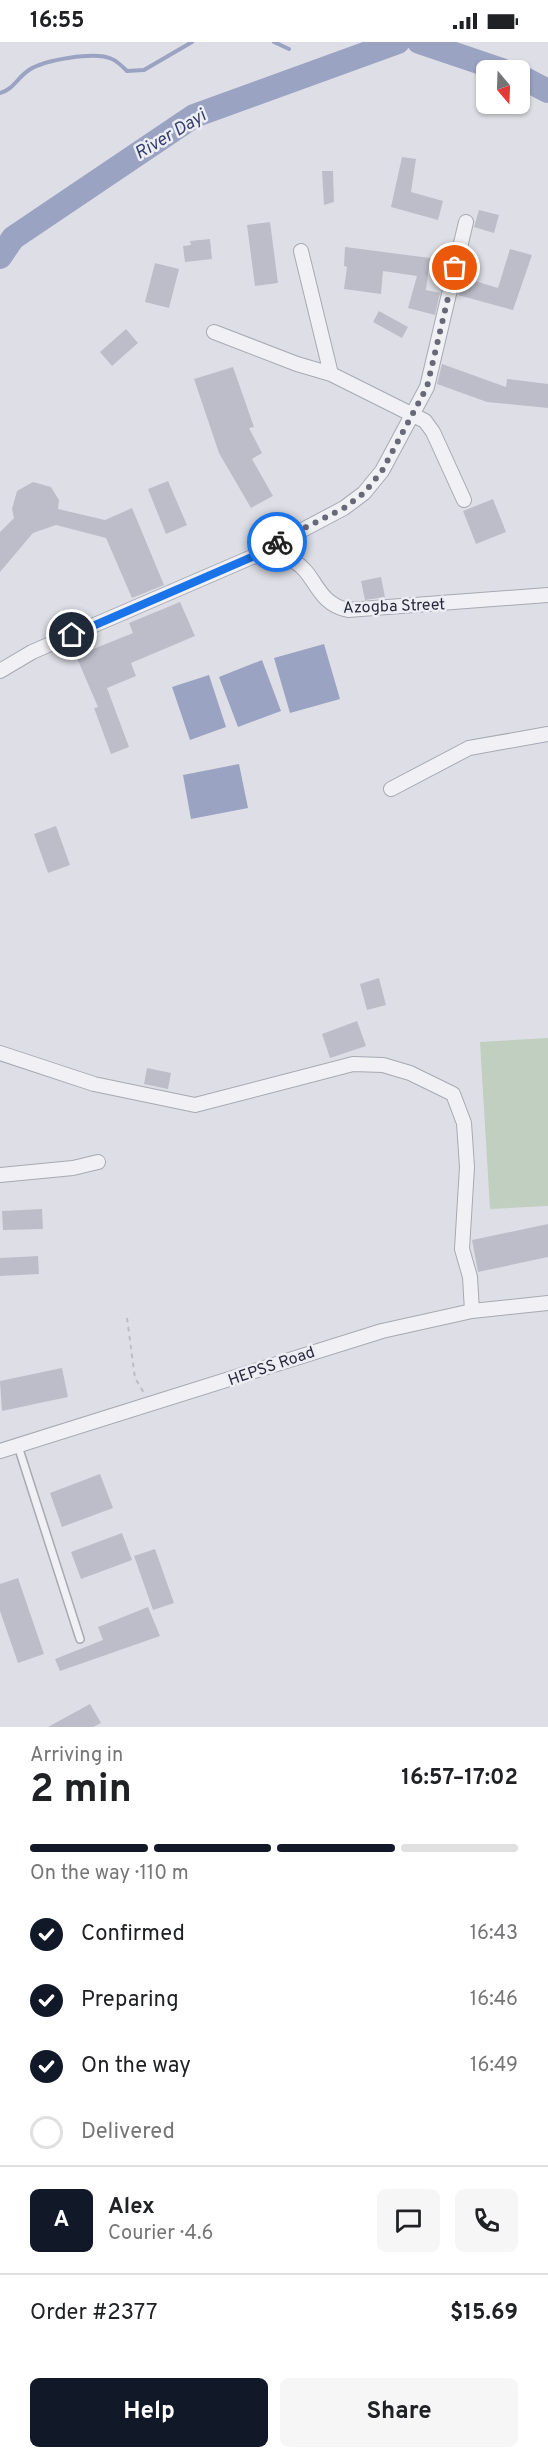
<!DOCTYPE html>
<html lang="en">
<head>
<meta charset="utf-8">
<style>
  :root { --surface:#fff; --page:#f6f6f6; --text:#202124; --muted:#757577; --line:#e0e0e0; --accent:#111827 }
  body { margin:0; font-family:Overpass,sans-serif; background:var(--page); color:var(--text); height:100vh; display:flex; flex-direction:column; font-size:22px; white-space:nowrap }
  * { box-sizing:border-box; margin:0 }
  p { font-size:20px; color:var(--muted) }
  .icon { flex:none; width:33px; height:33px; fill:none; stroke:currentColor; stroke-width:2; stroke-linecap:round; stroke-linejoin:round }
  .map { position:relative; height:1685px; overflow:hidden }
  .panel { display:flex; flex-direction:column; background:var(--surface); flex:1 }
  .panel>* { flex:none }
  .needle { width:39px; rotate:161deg }
  .controls { position:absolute; left:476px; top:18px; display:grid; gap:12px }
  .controls a { display:grid; place-items:center; width:54px; height:54px; border-radius:9px; background:var(--surface); box-shadow:0 2px 4px #0004; font-size:30px }
  .pin { position:absolute; display:grid; place-items:center; width:51px; height:51px; color:#fff; margin:-26px; border:3px solid #fff; border-radius:50%; box-shadow:0 2px 6px #0007 }
  .courier { position:absolute; display:grid; place-items:center; width:60px; height:60px; margin:-30px; border:4px solid #1a73e8; border-radius:50%; background:#fff; color:#222; box-shadow:0 2px 8px #0007 }
  .head em { font-style:normal; font-weight:700 }
  .head div { display:flex; flex-direction:column-reverse }
  .head { display:flex; align-items:center; justify-content:space-between; height:102px; padding:0 30px }
  h1 { font-size:39px; font-weight:700; line-height:45px }
  .bar { display:grid; grid-template-columns:repeat(4,1fr); gap:9px 6px; align-content:center; height:72px; padding:0 30px }
  .bar i { height:8px; border-radius:4px; background:var(--line) }
  .bar .active { background:var(--accent) }
  .bar p { grid-column:span 4 }
  .line { display:flex; align-items:center; gap:15px; padding:0 30px; border-top:2px solid var(--line) }
  .line div { flex:1 }
  .round { display:grid; place-items:center; flex:none; width:63px; height:63px; border-radius:9px; background:var(--page) }
  ol { padding:0 30px; list-style:none }
  li { display:flex; align-items:center; gap:18px; height:66px }
  li p { margin-inline-start:auto }
  li .icon { padding:6px; border-radius:50%; background:var(--accent); color:#fff; stroke-width:4 }
  li:last-child { color:var(--muted) }
  li i { width:33px; height:33px; border:3px solid var(--line); border-radius:50% }
  .action { display:flex; gap:12px; margin-top:auto; padding:12px 30px }
  .action a { flex:1; height:69px; border-radius:9px; background:var(--accent); color:#fff; font-size:24px; font-weight:700; line-height:69px; text-align:center }
  .action a+a { background:var(--page); color:var(--text) }
  .status { display:flex; justify-content:space-between; align-items:center; height:42px; padding:0 30px; background:var(--surface); direction:ltr }
  .status svg { height:16px; fill:currentColor }
  .map>svg:first-child { display:block }
  .green { fill:#c0cfc0 }
  .water { fill:#9ba3c3 }
  .lines { fill:none; stroke-linecap:round; stroke-linejoin:round }
  .stream { stroke:#9ba3c3; stroke-width:4 }
  .river { stroke:#9ba3c3; stroke-width:24 }
  .building { fill:#bcbdc8 }
  .lane-casing { stroke:#a7a9b3; stroke-width:10 }
  .street-casing { stroke:#a7a9b3; stroke-width:16 }
  .path { stroke:#bcbdc5; stroke-width:2; stroke-dasharray:4.5 4.5; stroke-linecap:butt }
  .lane { stroke:#f0f0f5; stroke-width:7 }
  .street { stroke:#f0f0f5; stroke-width:14 }
  .done { stroke:#686977; stroke-width:6; stroke-dasharray:0 10.8 }
  .route { stroke:#1a73e8; stroke-width:8 }
  .labels { text-anchor:middle; stroke-width:5; stroke-linejoin:round; paint-order:stroke }
  .street-label { font-size:16px; fill:#282a3b; stroke:#edeef4 }
  .water-label { font-size:18px; font-style:italic; fill:#363f6b; stroke:#edeef4 }
</style>
</head>
<body>
<div class="status"><b>16:55</b><svg viewBox="0 0 49 12"><path d="M0 12V9h3v3zM5 12V6h3v6zM10 12V3h3v9zM15 12V0h3v12zM26 1h20v11H26zM47 4h2v5h-2z"/></svg></div>
<div class="map">
<svg width="548" height="1685" viewBox="0 0 548 1685">
  <rect width="100%" height="100%" fill="#dedfe6"/>
  <path class="green" d="M548 996V1164L490 1167 480 1000Z"/>
  <path class="water" d="M324 602 340 657 290 671 274 616Z
    M262 618 281 669 238 685 219 635Z
    M209 633 226 685 190 698 172 645Z
    M239 722 248 766 191 777 183 733Z"/>
  <g class="lines">
    <path class="stream" d="M274 0 289 7
      M0 51C14 47 17 36 29 28 44 18 95 9 112 17 117 19 123 25 127 29L144 28 192 0"/>
    <path class="river" d="M419 0 502 28
      M519 34 548 49
      M0 215 13 196 194 74 398 0"/>
  </g>
  <path class="building" d="M402 115 416 117 411 150 443 159 438 178 391 165Z
    M322 129H333L334 160 324 163Z
    M479 168 499 173 494 191 474 185Z
    M270 180 278 241 255 244 247 183Z
    M210 197 212 217 185 220 183 204 191 203 190 199Z
    M345 205 430 216 426 248 440 251 435 273 408 266 417 234 383 229 381 252 344 247 347 225 344 224Z
    M510 207 532 213 513 268 458 253 462 235 498 246Z
    M155 221 179 227 169 266 145 260Z
    M379 269 408 285 402 296 373 280Z
    M126 287 138 301 112 324 100 310Z
    M442 322 506 345 507 337 548 342V366L487 360 437 342Z
    M233 325 254 385 249 386 262 411 252 417 273 454 251 466 219 411 194 337Z
    M168 439 187 483 166 492 148 447Z
    M33 440 51 445 59 458 58 467 105 478 132 466 164 543 132 556 106 496 56 483 33 491 0 530V490L14 476 12 467 17 449Z
    M493 457 506 490 476 502 463 469Z
    M381 535 385 555 365 558 361 539Z
    M180 560 195 594 131 621 136 634 107 646 129 705 111 712 94 666 98 665 76 614 133 591 129 581Z
    M56 784 70 823 48 831 34 792Z
    M379 936 386 963 367 968 360 942Z
    M357 979 366 1004 330 1016 322 992Z
    M147 1026 171 1031 168 1047 144 1042Z
    M42 1167 43 1187 3 1188 2 1169Z
    M548 1182V1215L478 1230 472 1198Z
    M38 1214 39 1232 0 1234V1216Z
    M62 1326 68 1355 2 1369 0 1339Z
    M100 1432 113 1466 62 1485 50 1451Z
    M122 1491 132 1518 81 1537 71 1510Z
    M155 1507 174 1561 153 1568 134 1514Z
    M18 1536 44 1612 18 1621 0 1569V1542Z
    M148 1565 160 1594 60 1629 55 1617 103 1598 98 1585Z
    M90 1662 101 1681 93 1685H48Z"/>
  <g class="lines">
    <g class="lane-casing">
      <path id="lane" d="M18 1404 80 1597"/>
    </g>
    <g class="street-casing">
      <path id="street" d="M301 209 331 332
        M214 290 297 322 331 332 425 379 433 390 464 458
        M259 511 344 466 364 451 382 429 427 345 466 180
        M0 629 32 610 252 515C322 504 303 559 348 568L548 553
        M391 747 469 706 548 692
        M0 1011 94 1042 195 1063 353 1022 383 1023 410 1031 453 1052 464 1081 467 1125 462 1207 470 1235 472 1269
        M0 1133 73 1126 98 1120
        M0 1409 382 1289 472 1269 548 1261"/>
    </g>
    <path class="path" d="M127 1276 135 1336 144 1351"/>
    <use href="#lane" class="lane"/>
    <use href="#street" class="street"/>
  </g>
  <g class="lines">
    <path class="done" d="M277 500 344 466 364 451 382 429 427 345 455 226"/>
    <path class="route" d="M72 593 252 515 277 500"/>
  </g>
  <g class="labels">
    <g class="street-label">
      <text transform="translate(394 563) rotate(-2)" y="6">Azogba Street</text>
      <text transform="translate(271 1323) rotate(-19)" y="6">HEPSS Road</text>
    </g>
    <g class="water-label">
      <text transform="translate(170 92) rotate(-31)" y="6">River Dayi</text>
    </g>
  </g>
</svg>
<div class="controls">
<a><svg class="needle" viewBox="-14 -14 28 28"><path d="M0-13l5 13h-10z" fill="#e53935"/><path d="M0 13l5-13h-10z" fill="#757577"/></svg></a>
</div>
<div class="pin" style="left:455px;top:226px;background:#ea580c"><svg class="icon" aria-label="bag" viewBox="0 0 24 24"><path d="M5 8h14l-1 12H6zM9 8a3 3 0 0 1 6 0"/></svg></div>
<div class="pin" style="left:72px;top:593px;background:#1f2937"><svg class="icon" aria-label="home" viewBox="0 0 24 24"><path d="M3 11l9-7 9 7M6 9v11h12V9"/></svg></div>
<div class="courier" style="left:277px;top:500px"><svg class="icon" aria-label="bike" viewBox="0 0 24 24"><circle cx="6" cy="16" r="4"/><circle cx="18" cy="16" r="4"/><path d="M6 16l4-8h5l3 8M10 8l3 8H6M13 5h3"/></svg></div>
</div>
<section class="panel">
<div class="head"><div><h1>2 min</h1><p>Arriving in</p></div><em>16:57–17:02</em></div>
<div class="bar"><i class="active"></i><i class="active"></i><i class="active"></i><i></i><p>On the way · 110 m</p></div>
<ol>
<li><svg class="icon" aria-label="check" viewBox="0 0 24 24"><path d="M5 12l5 5 9-10"/></svg>Confirmed<p>16:43</p></li>
<li><svg class="icon" aria-label="check" viewBox="0 0 24 24"><path d="M5 12l5 5 9-10"/></svg>Preparing<p>16:46</p></li>
<li><svg class="icon" aria-label="check" viewBox="0 0 24 24"><path d="M5 12l5 5 9-10"/></svg>On the way<p>16:49</p></li>
<li><i></i>Delivered</li>
</ol>
<div class="line" style="height:108px"><b class="round" style="background:var(--accent);color:#fff">A</b><div><b>Alex</b><p>Courier · 4.6</p></div><a class="round"><svg class="icon" aria-label="chat" viewBox="0 0 24 24"><path d="M4 5h16v11H9l-5 4z"/></svg></a><a class="round"><svg class="icon" aria-label="phone" viewBox="0 0 24 24"><path d="M5 4h4l2 5-3 2q2 4 5 5l2-3 5 2v4C11 20 4 13 5 4z"/></svg></a></div>
<div class="line" style="height:78px"><div>Order #2377</div><b>$15.69</b></div>
<div class="action"><a>Help</a><a>Share</a></div>
</section>
</body>
</html>
